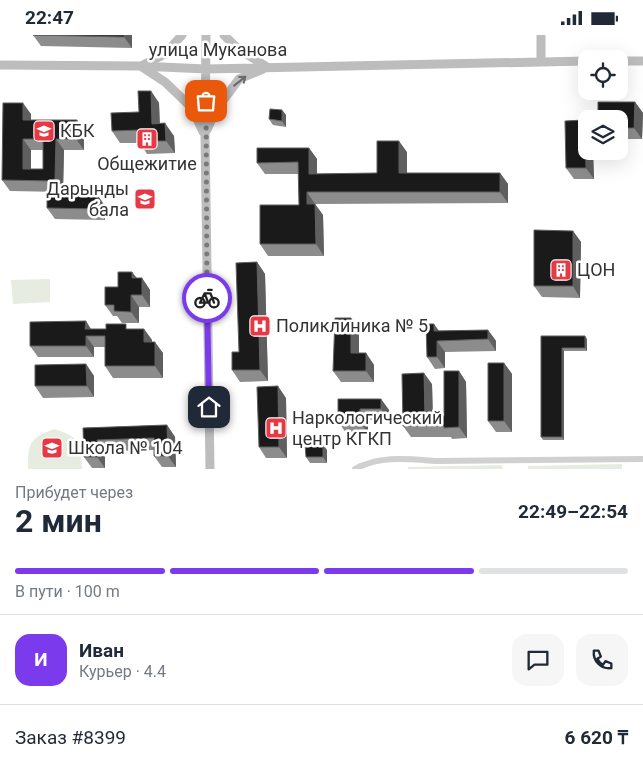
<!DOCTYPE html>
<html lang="ru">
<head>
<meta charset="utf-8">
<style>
  :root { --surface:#fff; --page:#f6f6f7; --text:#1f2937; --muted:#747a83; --line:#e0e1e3; --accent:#7c3aed }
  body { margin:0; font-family:Roboto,sans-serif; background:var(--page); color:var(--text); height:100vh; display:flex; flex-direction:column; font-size:19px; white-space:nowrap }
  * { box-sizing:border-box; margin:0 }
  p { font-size:16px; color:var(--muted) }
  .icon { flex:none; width:28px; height:28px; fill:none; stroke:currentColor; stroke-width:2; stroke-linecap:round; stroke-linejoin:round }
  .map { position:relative; height:434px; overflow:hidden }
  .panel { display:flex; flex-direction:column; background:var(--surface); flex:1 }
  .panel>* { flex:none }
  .tools { position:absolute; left:578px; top:15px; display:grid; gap:10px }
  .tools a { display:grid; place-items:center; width:50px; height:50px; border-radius:10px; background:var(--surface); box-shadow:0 5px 20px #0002; font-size:25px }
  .pin { position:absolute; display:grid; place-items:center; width:42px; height:42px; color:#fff; margin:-21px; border-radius:10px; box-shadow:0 2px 8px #0006 }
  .courier { position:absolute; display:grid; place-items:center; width:50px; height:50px; margin:-25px; border:4px solid #7c3aed; border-radius:50%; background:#fff; color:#222; box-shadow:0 1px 6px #0007 }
  .head em { font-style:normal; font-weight:700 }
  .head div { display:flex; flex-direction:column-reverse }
  .head { display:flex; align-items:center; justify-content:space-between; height:85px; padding:0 15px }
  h1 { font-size:32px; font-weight:700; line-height:38px }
  .bar { display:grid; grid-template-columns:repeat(4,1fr); gap:8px 5px; align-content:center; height:60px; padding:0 15px }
  .bar i { height:6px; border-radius:4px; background:var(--line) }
  .bar .on { background:var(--accent) }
  .bar p { grid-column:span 4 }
  .line { display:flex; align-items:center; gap:12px; padding:0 15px; border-top:1px solid var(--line) }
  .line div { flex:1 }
  .round { display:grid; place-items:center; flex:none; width:52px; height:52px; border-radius:15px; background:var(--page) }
  .status { display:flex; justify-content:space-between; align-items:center; height:35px; padding:0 25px; background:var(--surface); direction:ltr }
  .status svg { height:14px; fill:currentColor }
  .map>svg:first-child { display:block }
  .green { fill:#e6ecdf }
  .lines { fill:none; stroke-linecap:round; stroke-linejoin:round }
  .street { stroke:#d0d0d0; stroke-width:6 }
  .secondary { stroke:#bdbdbd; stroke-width:9 }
  .wall { fill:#8c8c8c; fill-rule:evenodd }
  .shaded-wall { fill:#5f5f5f }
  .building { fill:#1a1a1a; stroke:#5f5f5f; fill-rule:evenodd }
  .oneway { stroke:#6a6a6a }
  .done { stroke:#7a7a7a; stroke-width:5; stroke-dasharray:0 9 }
  .route { stroke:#7c3aed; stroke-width:6 }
  .labels { text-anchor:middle; stroke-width:5; stroke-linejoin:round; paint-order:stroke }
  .street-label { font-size:18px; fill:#333; stroke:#fff }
  .poi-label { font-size:18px; fill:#333; stroke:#fff; text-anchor:start }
</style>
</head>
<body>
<div class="status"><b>22:47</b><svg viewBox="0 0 49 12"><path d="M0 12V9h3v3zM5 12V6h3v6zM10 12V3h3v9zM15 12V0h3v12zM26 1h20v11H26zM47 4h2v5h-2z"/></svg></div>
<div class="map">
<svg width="643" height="434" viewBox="0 0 643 434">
  <rect width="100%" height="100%" fill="#fff"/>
  <path class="green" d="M50 244V267L13 269 11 245Z
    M54 394C80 402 81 408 82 434H28C28 409 29 403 54 394Z
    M622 429V434H528V431Z
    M502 430 503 434H408V432Z"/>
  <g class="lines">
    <path class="street" d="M355 434C379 420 409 424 435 426L643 424"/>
    <path class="secondary" d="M206 0 205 100 210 434
      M224 0 237 13 267 32
      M541 0V27
      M619 26H643
      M0 30 140 31 206 34 586 26
      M143 30 165 19 182 0
      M142 32 165 47 192 73 203 97
      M207 95 216 75 239 44 263 34"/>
  </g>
  <path class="wall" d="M33 0H132V13L41 11Z
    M151 56 159 68 160 88 174 101 175 118 147 119 140 108H120L112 96 139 77Z
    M635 67 643 78 642 104H619V84Z
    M282 75 286 80V92L273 90 269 84Z
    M31 79V85L84 96V115H64L63 156 62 157 10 156 2 145ZM31 115H43V134H31Z
    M585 85 586 87V116H593L594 144H574L566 133Z
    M309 113 317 124V139L377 138 407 117V138H500L508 149V168L315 169 323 180 324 221H268L260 209 299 170V139H265L257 128Z
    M105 171V185L55 184 47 173Z
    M573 196 581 207 580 263 542 262 534 251Z
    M257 227 265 239 268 346 240 347 232 335 239 317Z
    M132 237 137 243H142L150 255V272H139V288H122L117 281H113L105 270 118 252Z
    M351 283 359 294V318H366L374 330V347H341L333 336Z
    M86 286 91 294H144L152 305V307L163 318V343H113L105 331V312H94V322H38L30 311Z
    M488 295 496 306V316L445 317V333L435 334 427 322 439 296Z
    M541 301 587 304V316H564V405H543L541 402Z
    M504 328 512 339V397H496L488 386Z
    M86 329 94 341V362L43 363 35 351Z
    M459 336 466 347 467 403 452 404 451 402H411L403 391 432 349 433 381H444Z
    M286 363 287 423H266L259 412Z
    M338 364H381L389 375V385H368V398H346L338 386Z
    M167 390 175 402 176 432H162L154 421V415L105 416V433H92L84 422 83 393Z
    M327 415V428H310L306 422Z"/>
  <path class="shaded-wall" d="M124 0H132V13L124 2Z
    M151 56 159 68 160 101 152 89Z
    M635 67 643 78 642 104 634 93Z
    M23 68 31 79V96L23 85Z
    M282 75 286 80V92L282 86Z
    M77 85 84 96V115L76 104Z
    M585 85 586 87V116H593L594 144 586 133Z
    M165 88 174 101 175 118 166 106Z
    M23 104 31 115V146L23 134Z
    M56 104 64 115 63 156 62 157 54 146Z
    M399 106 407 117V149L399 138Z
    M309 113 317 124V150L309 139Z
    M500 138 508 149V168L500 157Z
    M307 157 315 169V180L307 169Z
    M97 159 105 171V185L97 174Z
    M315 169 323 180 324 221 316 209Z
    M573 196 581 207 580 263 573 251Z
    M257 227 265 239 268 346 260 335Z
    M132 237 140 248 132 243Z
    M142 243 150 255V272L142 260Z
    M131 260 139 272V288L131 277Z
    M351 283 359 294V330L351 318Z
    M86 286 93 298 85 294Z
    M434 289 442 300 434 296Z
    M144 294 152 305V318L144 307Z
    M488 295 496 306V316L488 304Z
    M86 301 94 312V322L86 311Z
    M585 301 587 304V316L585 313Z
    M437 306 445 317V333L437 322Z
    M155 307 163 318V343L155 331Z
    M562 313 564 316V405L562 402Z
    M366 318 374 330V347L366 336Z
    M504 328 512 339V397L504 386Z
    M86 329 94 341V362L87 351Z
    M459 336 466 347 467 403 459 392Z
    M424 338 432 349 433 391 425 382Z
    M278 351 286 363 287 423 279 412Z
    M381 364 389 375V385L381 374Z
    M360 374 368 385V398L360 387Z
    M167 390 175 402 176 432 168 421Z
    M97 405 105 416V433L97 422Z
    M323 409 327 415V428L323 422Z"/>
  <path class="building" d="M33 0H124V2Z
    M138 56H151L152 89 165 88 166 106H139V95L112 96 111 78 139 77Z
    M598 67H635L634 93H619V84H598Z
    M3 68H23V85H77L76 104H56L55 144 54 146 2 145ZM23 104H43V134H23Z
    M270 74 282 75V86L269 84Z
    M585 85 586 133H566L565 86Z
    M377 106H399V138H500V157H307V169H315L316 209H260V170H299L298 127 257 128V113H309V139L377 138Z
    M47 159H97V174L47 173Z
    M534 195 573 196V251H534Z
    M257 227 260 335H232V317H239L236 228Z
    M118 237H132V243H142V260H131V277L114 276V270H105V252H118Z
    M335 283H351V318H366V336H333Z
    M86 286 85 294H106V289H126V294H144V307H155V331H105V301H86V311H30V287Z
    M426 289H434V296L488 295V304L437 306V322H427Z
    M541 301H585V313H562V402H541Z
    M488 328H504V386H488Z
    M86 329 87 351H35V330Z
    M444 336H459V392L444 393V391H403L402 339 424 338 425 382 444 381Z
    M278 351 279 412H259L257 352Z
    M338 364H381V374H360V387L338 386Z
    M167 390 168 421H154V403L97 405V422H84L83 393Z
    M305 409H323V422H306Z"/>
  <defs><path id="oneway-shaft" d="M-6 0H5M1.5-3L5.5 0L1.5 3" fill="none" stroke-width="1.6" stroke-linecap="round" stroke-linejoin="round" transform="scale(1.25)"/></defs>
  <use class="oneway" href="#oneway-shaft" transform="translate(240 46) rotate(-38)"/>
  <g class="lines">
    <path class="done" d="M206 66 207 263"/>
    <path class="route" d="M207 263 209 372"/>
  </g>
  <defs>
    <g id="university-square" transform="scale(1.125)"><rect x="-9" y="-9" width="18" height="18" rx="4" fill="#e63946" stroke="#fff"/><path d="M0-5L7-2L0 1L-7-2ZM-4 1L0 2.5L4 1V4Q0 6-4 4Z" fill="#fff"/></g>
    <g id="building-square" transform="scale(1.125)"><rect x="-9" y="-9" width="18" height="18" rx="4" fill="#e63946" stroke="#fff"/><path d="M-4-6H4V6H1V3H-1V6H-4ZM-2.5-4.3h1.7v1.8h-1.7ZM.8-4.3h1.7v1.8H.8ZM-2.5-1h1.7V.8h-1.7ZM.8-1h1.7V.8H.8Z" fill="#fff"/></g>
    <g id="school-square" transform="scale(1.125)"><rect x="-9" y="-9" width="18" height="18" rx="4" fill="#e63946" stroke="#fff"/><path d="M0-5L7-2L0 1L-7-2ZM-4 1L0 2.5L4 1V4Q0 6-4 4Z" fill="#fff"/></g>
    <g id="hospital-square" transform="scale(1.125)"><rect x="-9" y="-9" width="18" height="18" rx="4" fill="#e63946" stroke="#fff"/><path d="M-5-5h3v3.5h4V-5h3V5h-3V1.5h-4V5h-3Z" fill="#fff"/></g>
  </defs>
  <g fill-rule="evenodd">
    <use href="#university-square" x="44" y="96"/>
    <use href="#building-square" x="147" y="104"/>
    <use href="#school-square" x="145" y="164"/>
    <use href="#building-square" x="561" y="235"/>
    <use href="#hospital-square" x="260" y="291"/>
    <use href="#hospital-square" x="276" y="393"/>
    <use href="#school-square" x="52" y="413"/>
  </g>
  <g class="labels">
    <g class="street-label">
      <text x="218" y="21">улица Муканова</text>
    </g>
    <g class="poi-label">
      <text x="60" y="102">КБК</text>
      <text x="147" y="135" text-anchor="middle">Общежитие</text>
      <text x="129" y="160" text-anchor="end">Дарынды<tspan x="129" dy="21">бала</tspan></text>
      <text x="577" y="241">ЦОН</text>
      <text x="276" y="297">Поликлиника № 5</text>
      <text x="292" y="389">Наркологический<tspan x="292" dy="21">центр КГКП</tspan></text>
      <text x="68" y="419">Школа № 104</text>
    </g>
  </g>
</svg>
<div class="tools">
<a><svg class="icon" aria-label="locate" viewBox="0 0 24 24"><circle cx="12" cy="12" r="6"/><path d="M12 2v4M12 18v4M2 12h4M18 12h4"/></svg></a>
<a><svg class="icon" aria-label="layers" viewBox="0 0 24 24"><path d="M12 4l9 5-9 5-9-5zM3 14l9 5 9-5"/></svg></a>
</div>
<div class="pin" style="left:206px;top:66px;background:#ea580c"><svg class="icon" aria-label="bag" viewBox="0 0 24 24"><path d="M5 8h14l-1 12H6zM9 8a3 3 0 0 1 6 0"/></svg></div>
<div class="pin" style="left:209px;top:372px;background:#1f2937"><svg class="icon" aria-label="home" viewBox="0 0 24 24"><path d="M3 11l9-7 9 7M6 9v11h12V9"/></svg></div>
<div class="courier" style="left:207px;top:263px"><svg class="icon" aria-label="bike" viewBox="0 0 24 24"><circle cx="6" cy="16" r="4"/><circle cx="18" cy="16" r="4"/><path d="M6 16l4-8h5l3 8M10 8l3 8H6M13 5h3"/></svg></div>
</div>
<section class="panel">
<div class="head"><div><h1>2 мин</h1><p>Прибудет через</p></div><em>22:49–22:54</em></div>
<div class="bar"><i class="on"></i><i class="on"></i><i class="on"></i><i></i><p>В пути · 100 m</p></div>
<div class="line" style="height:90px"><b class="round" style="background:var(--accent);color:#fff">И</b><div><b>Иван</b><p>Курьер · 4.4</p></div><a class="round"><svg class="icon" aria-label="chat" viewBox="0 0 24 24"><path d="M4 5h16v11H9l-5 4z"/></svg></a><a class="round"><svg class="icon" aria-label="phone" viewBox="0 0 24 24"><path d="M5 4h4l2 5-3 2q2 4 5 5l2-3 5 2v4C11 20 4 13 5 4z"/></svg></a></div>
<div class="line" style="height:65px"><div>Заказ #8399</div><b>6 620 ₸</b></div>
</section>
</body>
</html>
